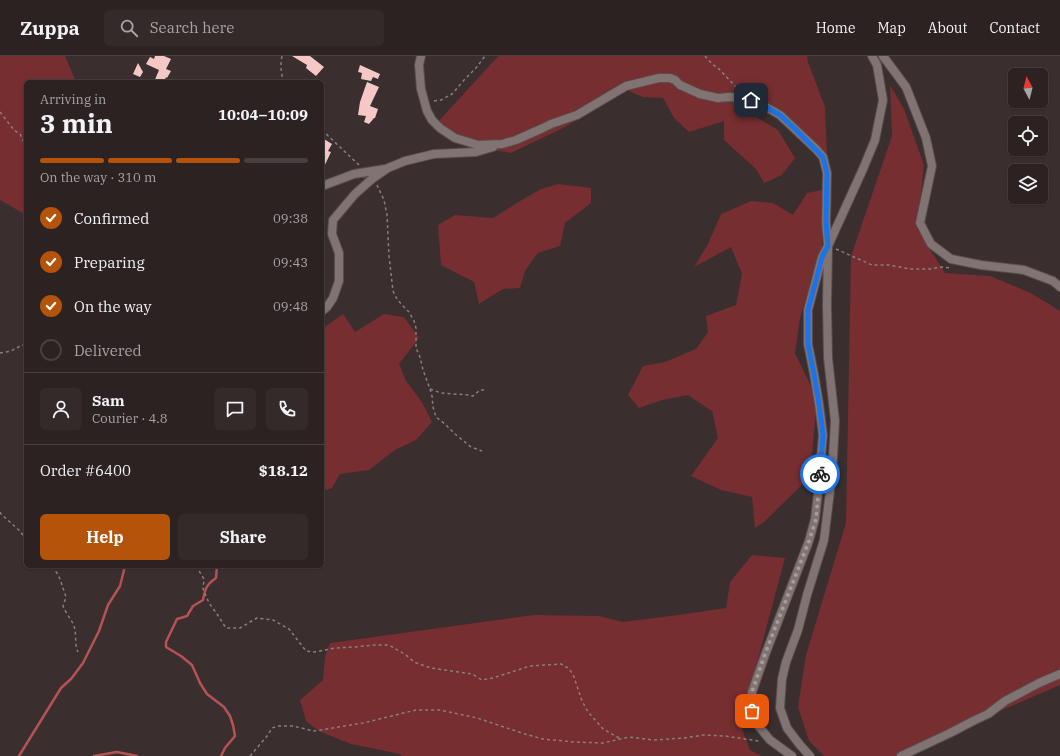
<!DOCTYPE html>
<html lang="en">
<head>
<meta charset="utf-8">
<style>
  :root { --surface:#2c2222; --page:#342a2a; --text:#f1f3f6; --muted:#a6a4a5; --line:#483f40; --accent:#b45309 }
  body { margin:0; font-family:"IBM Plex Serif",serif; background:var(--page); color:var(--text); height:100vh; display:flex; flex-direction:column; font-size:15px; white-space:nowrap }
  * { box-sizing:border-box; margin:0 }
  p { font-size:13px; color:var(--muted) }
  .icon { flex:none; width:22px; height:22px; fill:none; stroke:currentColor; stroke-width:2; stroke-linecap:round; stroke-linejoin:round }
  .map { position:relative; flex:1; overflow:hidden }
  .panel { position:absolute; left:24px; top:24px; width:300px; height:488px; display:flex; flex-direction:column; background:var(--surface); border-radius:6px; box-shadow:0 1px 3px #0004,0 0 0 1px var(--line) }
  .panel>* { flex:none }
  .needle { width:26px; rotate:353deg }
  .tools { position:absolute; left:1008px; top:12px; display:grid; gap:8px }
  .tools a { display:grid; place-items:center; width:40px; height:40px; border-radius:6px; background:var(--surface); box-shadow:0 1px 3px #0004,0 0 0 1px var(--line); font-size:20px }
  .pin { position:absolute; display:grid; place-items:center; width:34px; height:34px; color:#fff; margin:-17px; border-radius:8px; box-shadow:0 2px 6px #0006 }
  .courier { position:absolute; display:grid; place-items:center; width:40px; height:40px; margin:-20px; border:3px solid #1a73e8; border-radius:50%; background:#fff; color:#222; box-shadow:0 1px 5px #0007 }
  .summary em { font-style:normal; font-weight:700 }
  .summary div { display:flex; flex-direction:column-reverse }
  .summary { display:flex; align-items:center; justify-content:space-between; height:68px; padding:0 16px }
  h1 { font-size:26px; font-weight:700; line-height:30px }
  .bar { display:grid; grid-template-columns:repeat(4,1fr); gap:6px 4px; align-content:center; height:48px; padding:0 16px }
  .bar i { height:5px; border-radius:3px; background:var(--line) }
  .bar .on { background:var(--accent) }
  .bar p { grid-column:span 4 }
  .line { display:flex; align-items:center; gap:10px; padding:0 16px; border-top:1px solid var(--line) }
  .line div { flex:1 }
  .round { display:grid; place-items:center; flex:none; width:42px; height:42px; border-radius:6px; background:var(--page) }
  ol { padding:0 16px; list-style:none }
  li { display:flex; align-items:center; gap:12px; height:44px }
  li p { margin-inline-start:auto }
  li .icon { padding:4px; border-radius:50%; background:var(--accent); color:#fff; stroke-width:4 }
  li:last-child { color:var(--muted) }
  li i { width:22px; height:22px; border:2px solid var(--line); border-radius:50% }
  .button { display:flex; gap:8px; margin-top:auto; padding:8px 16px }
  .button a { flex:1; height:46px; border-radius:6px; background:var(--accent); color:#fff; font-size:16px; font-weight:700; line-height:46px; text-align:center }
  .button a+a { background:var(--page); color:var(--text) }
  header { display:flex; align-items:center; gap:24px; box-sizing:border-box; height:56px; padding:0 20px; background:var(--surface); border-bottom:1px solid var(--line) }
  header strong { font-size:19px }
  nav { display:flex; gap:22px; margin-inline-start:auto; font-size:14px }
  .search { width:280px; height:36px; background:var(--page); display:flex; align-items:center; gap:10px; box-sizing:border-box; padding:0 14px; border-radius:6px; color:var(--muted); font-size:15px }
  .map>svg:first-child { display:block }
  .green { fill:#762e30 }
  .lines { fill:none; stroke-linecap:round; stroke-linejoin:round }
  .stream { stroke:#b55254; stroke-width:2.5 }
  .building { fill:#f5c8c6 }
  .street-casing { stroke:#564d4c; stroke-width:10 }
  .path { stroke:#897f7e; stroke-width:1.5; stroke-dasharray:3 3; stroke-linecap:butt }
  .street { stroke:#817372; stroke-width:8 }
  .done { stroke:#a69c9b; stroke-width:4; stroke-dasharray:0 7.2 }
  .route { stroke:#1a73e8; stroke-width:5 }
</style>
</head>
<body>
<header>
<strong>Zuppa</strong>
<div class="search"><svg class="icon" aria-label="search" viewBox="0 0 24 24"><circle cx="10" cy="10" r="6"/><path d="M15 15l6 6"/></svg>Search here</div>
<nav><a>Home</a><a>Map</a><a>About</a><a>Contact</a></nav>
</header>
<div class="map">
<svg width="1060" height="700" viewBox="0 0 1060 700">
  <rect width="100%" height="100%" fill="#3b2e2e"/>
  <path class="green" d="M0 0H65L76 26H26V159L0 144Z
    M499 0H807L808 6 825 51 827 100 753 43 743 53 778 74 795 102 782 119 764 127 756 113 724 84V65L689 76 674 62 663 42 643 41 622 32 596 52 565 71 511 97 468 90 436 68 491 8Z
    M890 29 904 53 924 109 917 173 945 217 990 220 1031 237 1060 255V629L993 658 905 700H824L809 685 798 651 806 599 846 467 851 200 892 80Z
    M558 128 591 132V147L565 167 560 190 538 197 525 215 520 232 503 233 479 248 474 226 441 209 438 169 455 159 493 162 520 145 541 133Z
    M822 134V192L800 262 795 297 817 343 810 421 764 466 755 472 752 441 721 434 691 420 718 382 712 355 688 339 662 344 639 352 628 339 643 310 665 306 696 293 708 276 706 260 736 249 742 218 731 191 694 211 708 188 721 158 751 145 773 147 793 159 807 137Z
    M343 258 355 276 384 258 404 261 419 282 399 308 406 325 422 346 432 366 416 384 395 394 369 414 340 418 332 432 322 435V273Z
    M752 499 785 502 750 633 742 673 750 694 762 700H402L400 698 351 688 319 675 306 665 300 644 323 624 325 601 330 587 534 559 599 560 623 566 678 559 726 552 730 526Z"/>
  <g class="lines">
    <path class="stream" d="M217 510 216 522C206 529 205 533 203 544L193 550 187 560 177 563 166 586V591L181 600 192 609 200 627 207 638 224 651 230 660 233 669 235 680 225 692 221 700
      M19 700 61 632 71 623 83 607 99 575 108 549 120 530 125 510
      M94 700 117 696 137 700"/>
  </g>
  <path class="building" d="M155 0H164L171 3 166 13 171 15 167 22 166 21 164 26H154L159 14 146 8 150 1 154 3Z
    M292 0H310L324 11 316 20 306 12 307 9Z
    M138 7 143 16 140 21 133 18Z
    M360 9 380 18 378 23 373 21 371 25 361 23 362 17 358 16Z
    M367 26 379 31 370 50 378 53 375 62H374L369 68 364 66 366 60 358 59 360 46Z
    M324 83 332 88 328 95 331 96 322 115V87Z"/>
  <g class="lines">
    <g class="street-casing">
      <path id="street" d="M421 0 419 9 421 33 427 55 432 64 440 72 455 82 478 89 502 88 516 84 543 72 551 68 577 59 626 30 659 22H670L675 24 680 29 700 38 718 42 729 41 743 42 759 47 780 59 816 93 823 101 827 117 826 167 828 190 822 201 808 254V288L814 318 819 348 823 379 821 401 819 429 815 463 809 485 765 599 752 636V655L756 667 770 684 792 700
        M883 0 906 31 926 82 932 110 920 167 931 188 951 203 981 209 1024 214 1053 225 1060 231
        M322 130 354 118 385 113
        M322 255 327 251 333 242 339 225V197L332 178 333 164 355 138 372 123 388 112 405 105 434 98 476 96 493 91
        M810 700 800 689 787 672 780 652 782 623 786 606 798 574 807 539 824 484 832 419 835 365 828 302 827 249 828 190 863 113 875 84 883 44 877 9 872 0
        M901 700 950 677 973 665 988 658 1005 645 1039 627 1060 618"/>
    </g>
    <path class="path" d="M282 0C280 10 281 17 284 26
      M705 0 712 8 718 12 738 33
      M280 26 281 20
      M434 45 441 44 452 38 465 23 476 12 485 0
      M0 56 14 74 20 78 26 91
      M322 74 359 109
      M377 129 384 144 387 159 389 200 393 235 397 243 403 250 409 256 414 265 416 272V292L420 301 423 314 430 333 441 337 468 339 473 340 480 334H487
      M836 193 872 209H889L910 213H930L941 211 952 212
      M0 297 11 295 22 289H26
      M430 333 432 340 433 351 436 361 445 368 455 378 471 391 482 395
      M0 456 1 458 20 475 26 483
      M53 510 60 523 66 541 63 550C66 558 72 564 74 570 77 578 74 588 78 596
      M196 510 204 523 203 533 209 547 217 558 226 572H240L250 566 257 562 273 564 289 573 306 595 315 596 335 592 354 591 375 589H389L406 599 414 606 431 612 472 618 482 624 493 622 530 610 561 608 568 612 573 618 582 645 588 656 603 673 621 683
      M250 700 268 679 272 672 278 670H293L314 675 363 667 416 654H440L477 662 525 678 543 683 574 686 603 687 629 681 654 684 684 682 703 679 725 680 759 685"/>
    <use href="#street" class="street"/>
  </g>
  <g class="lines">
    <path class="done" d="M752 655V636L765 598 809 485 816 463 820 418"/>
    <path class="route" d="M751 44 759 47 780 59 794 72 823 101 827 117 826 167 828 190 822 201 819 213 808 254V288L814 318 819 348 823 379 820 418"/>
  </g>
</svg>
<div class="tools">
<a><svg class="needle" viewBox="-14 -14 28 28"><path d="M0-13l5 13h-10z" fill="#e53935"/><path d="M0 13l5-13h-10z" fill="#a6a4a5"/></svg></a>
<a><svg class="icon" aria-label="locate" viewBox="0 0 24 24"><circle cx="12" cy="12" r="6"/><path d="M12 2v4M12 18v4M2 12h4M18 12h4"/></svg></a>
<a><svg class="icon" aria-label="layers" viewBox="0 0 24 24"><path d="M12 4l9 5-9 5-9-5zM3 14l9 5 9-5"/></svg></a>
</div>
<div class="pin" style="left:752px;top:655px;background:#ea580c"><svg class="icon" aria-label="bag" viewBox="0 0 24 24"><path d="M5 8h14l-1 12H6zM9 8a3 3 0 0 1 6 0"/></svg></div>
<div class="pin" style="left:751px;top:44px;background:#1f2937"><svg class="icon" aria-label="home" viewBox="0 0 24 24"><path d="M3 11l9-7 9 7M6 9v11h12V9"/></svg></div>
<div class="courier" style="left:820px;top:418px"><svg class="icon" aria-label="bike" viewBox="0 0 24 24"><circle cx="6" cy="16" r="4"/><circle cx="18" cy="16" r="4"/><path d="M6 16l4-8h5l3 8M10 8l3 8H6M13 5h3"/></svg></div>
<section class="panel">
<div class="summary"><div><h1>3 min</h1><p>Arriving in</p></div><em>10:04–10:09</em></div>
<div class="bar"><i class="on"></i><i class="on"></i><i class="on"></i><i></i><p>On the way · 310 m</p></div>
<ol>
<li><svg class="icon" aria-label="check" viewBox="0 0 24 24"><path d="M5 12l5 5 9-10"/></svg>Confirmed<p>09:38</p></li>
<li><svg class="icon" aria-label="check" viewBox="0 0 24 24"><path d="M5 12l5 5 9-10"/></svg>Preparing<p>09:43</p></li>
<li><svg class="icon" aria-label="check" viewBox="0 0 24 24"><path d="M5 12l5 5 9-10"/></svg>On the way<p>09:48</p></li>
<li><i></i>Delivered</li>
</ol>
<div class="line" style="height:72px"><a class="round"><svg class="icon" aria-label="person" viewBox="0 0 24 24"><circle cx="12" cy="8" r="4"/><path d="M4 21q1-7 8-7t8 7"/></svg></a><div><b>Sam</b><p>Courier · 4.8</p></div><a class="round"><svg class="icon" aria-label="chat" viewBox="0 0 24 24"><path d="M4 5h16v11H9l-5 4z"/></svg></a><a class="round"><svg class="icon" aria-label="phone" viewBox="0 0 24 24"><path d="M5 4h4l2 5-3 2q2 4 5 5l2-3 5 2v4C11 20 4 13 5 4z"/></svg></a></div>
<div class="line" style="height:52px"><div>Order #6400</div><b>$18.12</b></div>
<div class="button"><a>Help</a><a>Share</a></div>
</section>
</div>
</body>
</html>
